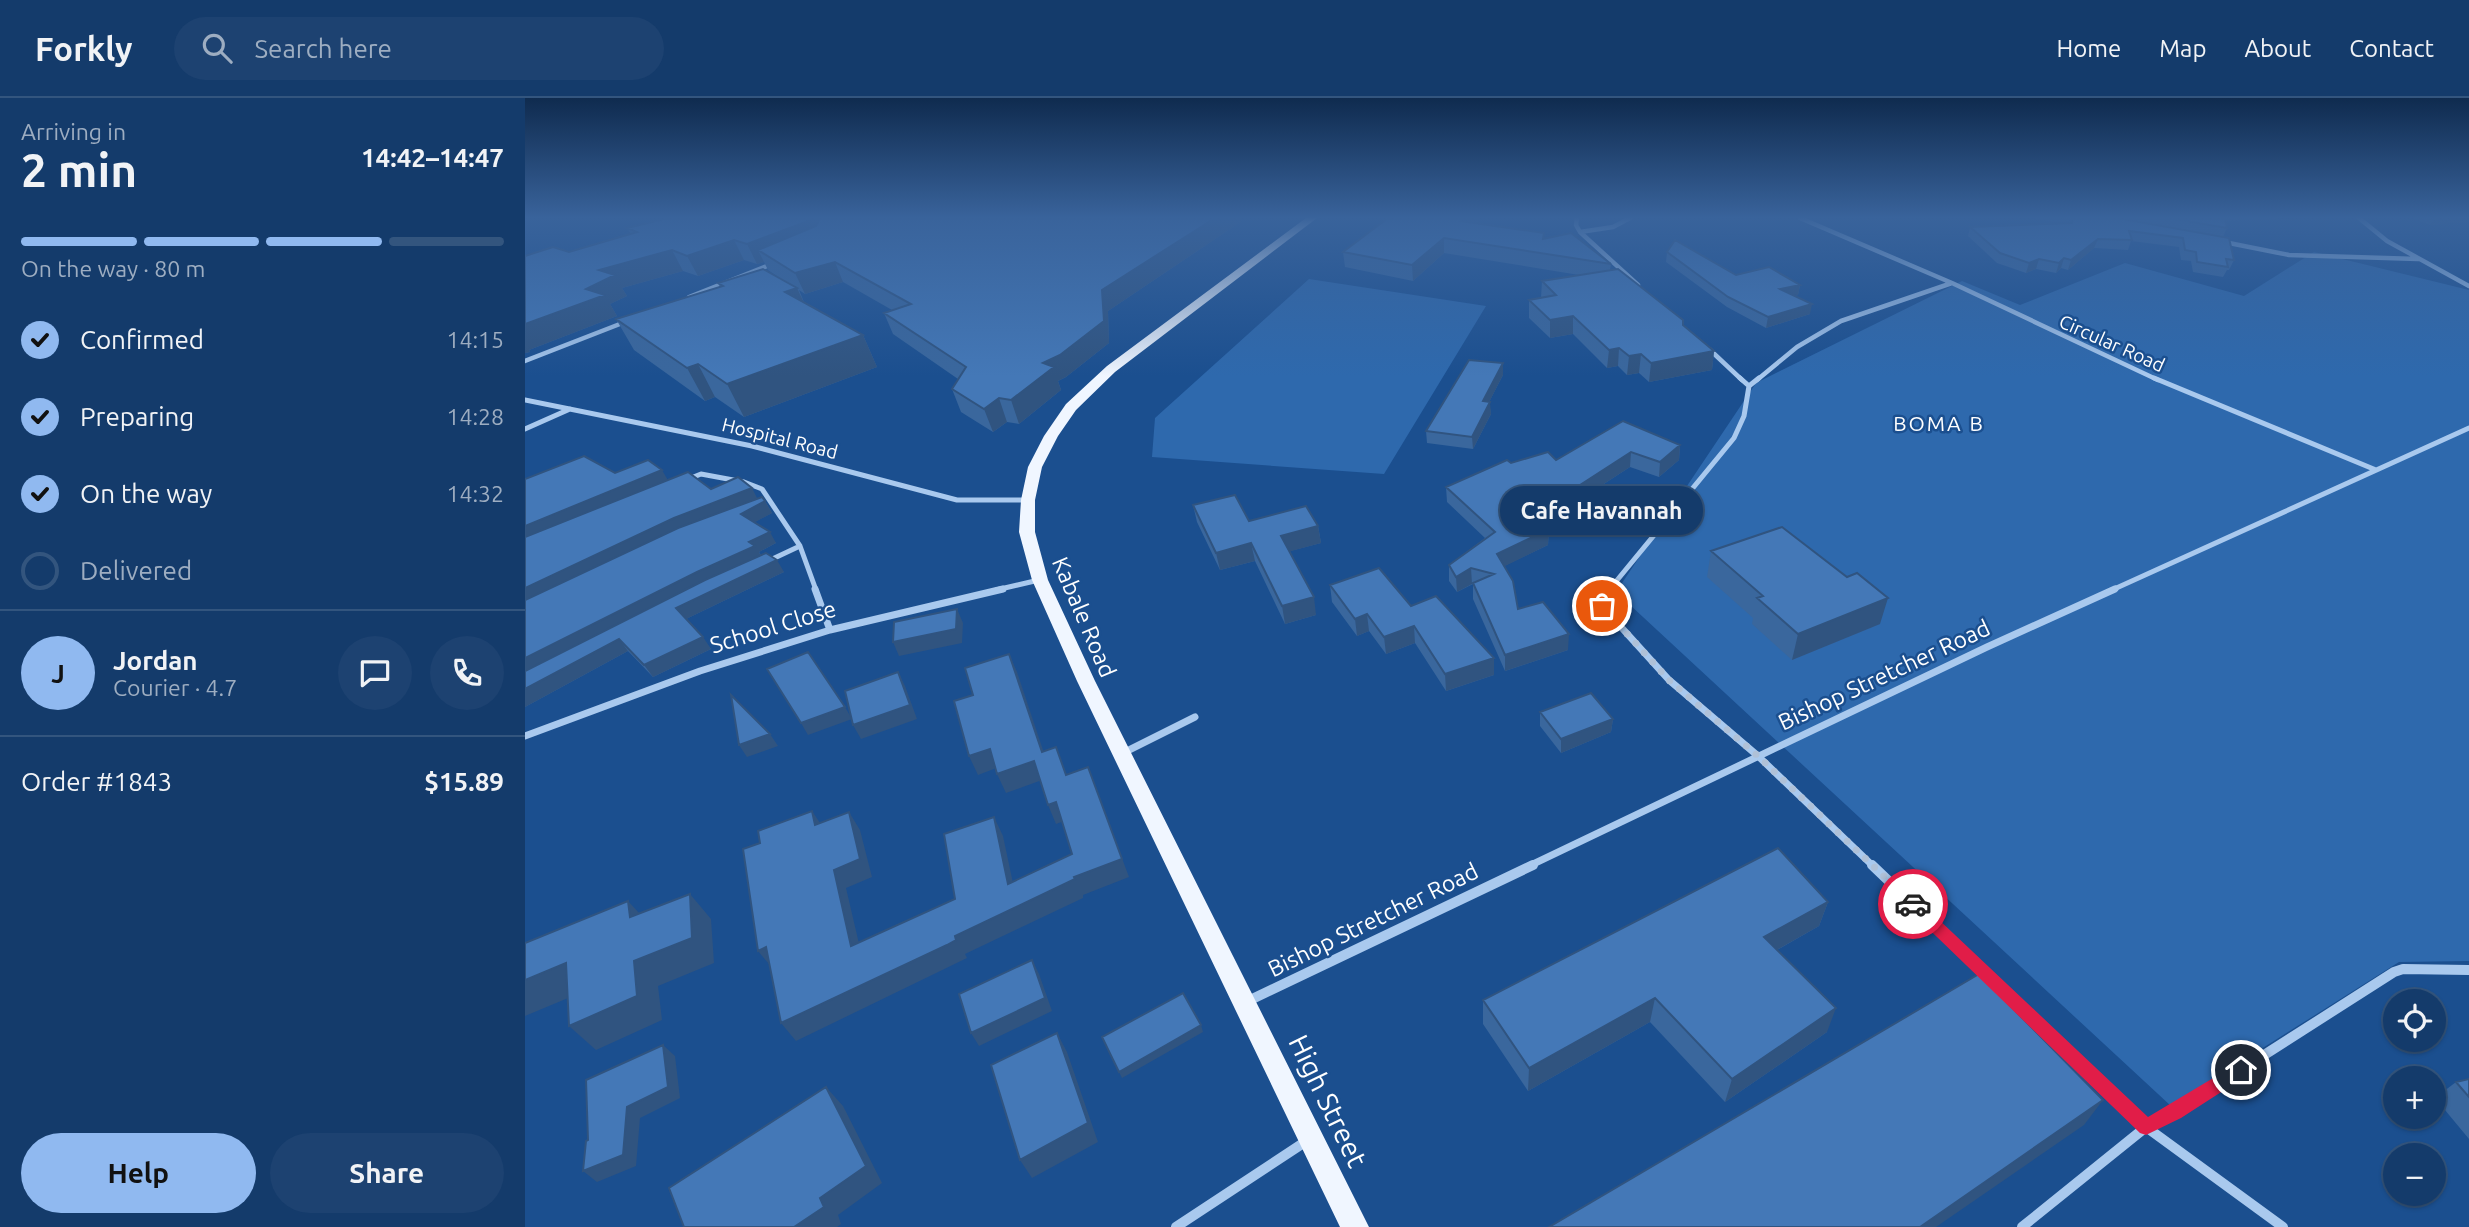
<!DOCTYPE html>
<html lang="en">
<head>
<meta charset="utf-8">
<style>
  :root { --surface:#143b6b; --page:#1d4271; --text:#f1f3f6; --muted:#9dadc1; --line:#33557e; --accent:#90b9f0 }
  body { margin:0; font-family:Ubuntu,sans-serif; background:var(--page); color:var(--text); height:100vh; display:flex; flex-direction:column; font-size:26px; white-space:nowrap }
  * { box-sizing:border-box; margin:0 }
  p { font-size:23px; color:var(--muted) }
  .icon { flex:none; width:38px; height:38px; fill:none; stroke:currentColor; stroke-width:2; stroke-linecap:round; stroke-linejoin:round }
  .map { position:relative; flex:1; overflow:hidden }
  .side { display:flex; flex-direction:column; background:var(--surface); width:525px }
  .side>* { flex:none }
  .controls { position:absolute; left:1858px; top:891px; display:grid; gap:14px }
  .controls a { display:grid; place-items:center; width:63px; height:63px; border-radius:50%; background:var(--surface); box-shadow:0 2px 5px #0004,0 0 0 2px var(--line); font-size:35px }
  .pin { position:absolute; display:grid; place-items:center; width:60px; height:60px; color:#fff; margin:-30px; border:4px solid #fff; border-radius:50%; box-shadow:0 2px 7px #0007 }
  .courier { position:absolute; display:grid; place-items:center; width:70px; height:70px; margin:-35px; border:5px solid #e11d48; border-radius:50%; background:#fff; color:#222; box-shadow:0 2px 9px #0007 }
  .bubble { position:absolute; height:49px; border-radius:24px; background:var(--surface); box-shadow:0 2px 5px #0004,0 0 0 2px var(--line); font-size:23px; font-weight:600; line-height:49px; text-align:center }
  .head em { font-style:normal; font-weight:600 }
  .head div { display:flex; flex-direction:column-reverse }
  .head { display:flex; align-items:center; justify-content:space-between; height:119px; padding:0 21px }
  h1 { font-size:46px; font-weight:600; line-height:52px }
  .bar { display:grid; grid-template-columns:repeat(4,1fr); gap:10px 7px; align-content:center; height:84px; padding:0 21px }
  .bar i { height:9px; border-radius:5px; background:var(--line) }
  .bar .current { background:var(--accent) }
  .bar p { grid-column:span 4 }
  .line { display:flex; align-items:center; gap:18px; padding:0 21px; border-top:2px solid var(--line) }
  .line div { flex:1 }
  .round { display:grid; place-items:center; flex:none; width:74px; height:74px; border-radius:37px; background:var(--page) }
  ol { padding:0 21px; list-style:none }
  li { display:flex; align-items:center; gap:21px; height:77px }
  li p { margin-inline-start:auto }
  li .icon { padding:7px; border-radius:50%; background:var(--accent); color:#111; stroke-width:4 }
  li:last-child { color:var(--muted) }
  li i { width:38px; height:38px; border:4px solid var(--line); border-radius:50% }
  .button { display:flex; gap:14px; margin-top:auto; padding:14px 21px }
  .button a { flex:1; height:80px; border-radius:42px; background:var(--accent); color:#111; font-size:28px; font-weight:600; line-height:80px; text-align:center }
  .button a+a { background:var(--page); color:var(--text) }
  header { display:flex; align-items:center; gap:42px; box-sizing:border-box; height:98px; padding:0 35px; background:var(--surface); border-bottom:2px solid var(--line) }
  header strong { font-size:33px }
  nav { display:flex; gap:38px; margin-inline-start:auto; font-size:24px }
  .search { width:490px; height:63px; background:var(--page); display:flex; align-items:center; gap:18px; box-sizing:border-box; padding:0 24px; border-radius:38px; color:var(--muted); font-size:26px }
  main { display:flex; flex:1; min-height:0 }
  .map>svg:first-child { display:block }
  .green { fill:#2e69ad }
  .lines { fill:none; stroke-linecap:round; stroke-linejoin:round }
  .minor-far3 { stroke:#a9c9ee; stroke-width:4.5 }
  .minor-far2 { stroke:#a9c9ee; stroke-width:5 }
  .minor-far1 { stroke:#a9c9ee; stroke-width:7 }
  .minor { stroke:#a9c9ee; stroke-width:10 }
  .primary { fill:#f0f6ff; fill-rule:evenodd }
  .wall { fill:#3a679d }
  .shaded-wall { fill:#305480 }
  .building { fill:#4478b7; stroke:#305480; stroke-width:2 }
  .route { fill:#e11d48 }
  .done { stroke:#afc1d8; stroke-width:7; stroke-dasharray:0 12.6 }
  .labels { text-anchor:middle; stroke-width:5; stroke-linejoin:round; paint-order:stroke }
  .far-street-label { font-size:19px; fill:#fff; stroke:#1b4f8f }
  .far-neighbourhood-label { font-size:21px; letter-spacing:2px; fill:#fff; stroke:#1b4f8f }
  .street-label { font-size:23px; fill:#fff; stroke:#1b4f8f }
  .near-street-label { font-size:28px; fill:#fff; stroke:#1b4f8f }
</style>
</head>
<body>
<header>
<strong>Forkly</strong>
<div class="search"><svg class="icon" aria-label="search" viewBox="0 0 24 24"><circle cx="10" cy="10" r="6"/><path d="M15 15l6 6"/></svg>Search here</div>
<nav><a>Home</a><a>Map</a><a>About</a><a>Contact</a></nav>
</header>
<main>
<section class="side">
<div class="head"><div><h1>2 min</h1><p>Arriving in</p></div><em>14:42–14:47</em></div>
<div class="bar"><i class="current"></i><i class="current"></i><i class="current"></i><i></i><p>On the way · 80 m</p></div>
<ol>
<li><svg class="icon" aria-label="check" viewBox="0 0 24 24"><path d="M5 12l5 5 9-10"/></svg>Confirmed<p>14:15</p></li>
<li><svg class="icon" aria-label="check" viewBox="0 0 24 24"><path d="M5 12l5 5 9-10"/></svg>Preparing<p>14:28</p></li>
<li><svg class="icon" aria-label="check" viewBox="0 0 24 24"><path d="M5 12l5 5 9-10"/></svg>On the way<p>14:32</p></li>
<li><i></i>Delivered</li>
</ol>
<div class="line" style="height:126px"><b class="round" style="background:var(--accent);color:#111">J</b><div><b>Jordan</b><p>Courier · 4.7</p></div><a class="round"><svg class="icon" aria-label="chat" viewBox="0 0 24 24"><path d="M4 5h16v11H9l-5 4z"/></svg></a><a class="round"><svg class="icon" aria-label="phone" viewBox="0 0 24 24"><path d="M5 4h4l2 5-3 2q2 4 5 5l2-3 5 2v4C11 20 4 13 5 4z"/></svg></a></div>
<div class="line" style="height:91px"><div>Order #1843</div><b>$15.89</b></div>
<div class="button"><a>Help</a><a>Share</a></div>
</section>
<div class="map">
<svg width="1944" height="1129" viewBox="0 0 1944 1129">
  <rect width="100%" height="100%" fill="#1b4f8f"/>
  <path class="green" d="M1789 154 1944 192V863L1874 864 1646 1008 1091 494 1231 285 1437 183 1495 207 1600 165 1719 198Z
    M784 181 961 208 859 376 627 359 630 320Z"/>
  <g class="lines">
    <path class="minor-far3" d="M1052 120 1051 127 1055 134 1113 187
      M1275 120 1427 185 1633 282
      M1834 120 1862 143 1944 188
      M1055 134 1088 129 1105 120
      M1699 144 1764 157 1893 161
      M164 199 247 166
      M1184 251 1217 282
      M0 263 100 224
      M1232 282 1272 249 1316 223 1427 185"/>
    <path class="minor-far2" d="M1629 280 1851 372
      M1224 288 1234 280
      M0 302 227 348 432 402H503
      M0 331 45 311
      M161 382 176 376 219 384 237 391 275 448 291 492
      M241 464 275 448
      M471 492 514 482
      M1084 492 1209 340 1219 318 1224 288 1215 280
      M1587 492 1944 330"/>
    <path class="minor-far1" d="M290 491 305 532
      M1085 491 1076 502 1077 508 1144 582 1233 658 1348 768
      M0 638 175 573 305 532 478 491
      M598 655 670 619
      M1004 768 1462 549 1590 491"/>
    <path class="minor" d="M1347 767 1621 1029 1758 1129
      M723 903 1008 767
      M651 1129 783 1042
      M1497 1129 1621 1029 1650 1014 1869 874 1878 871 1944 872"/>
    <path class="primary" d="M781 120H792L590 274 551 312 533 338 517 369 510 402V434L523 482 570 583 844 1129H815L552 583 507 482 494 434 496 402 503 369 519 338 541 306 582 268Z"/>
  </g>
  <path class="wall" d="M143 120H717V123L583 213 584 245 541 279 533 283 536 292 494 326 482 324 468 334 436 314 427 291 433 281 368 236 359 215 367 212 318 184 280 196 274 192 279 204 338 237 352 269 219 319 190 299 180 303 109 252 91 221 195 189 193 185 256 181 243 172 239 164 232 166 219 162 173 178 158 173 97 190 102 198 85 206 92 218 4 252 5 254 0 255V158L44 154 106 136 102 130Z
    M863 120H954V124L952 125 1019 141 1086 166 1085 172 1158 227 1189 253 1187 272 1124 284 1114 275 1102 277 1093 268 1082 270 1048 236 1025 240 1004 220V202L1016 200 1017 183 1054 177 919 155 888 183 820 169 818 154Z
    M1509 120H1750V121L1701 123 1702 130 1698 139 1709 162 1704 172H1702L1698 179 1668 174 1666 163 1656 162 1654 149 1606 143 1603 152 1569 150 1543 172 1536 170 1531 175 1511 171 1501 175 1472 165 1443 138 1445 129 1540 126Z
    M1888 120H1944L1905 127Z
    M1142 154 1211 177 1275 187 1273 197 1269 198 1285 216 1241 230 1202 209 1141 164Z
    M978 265V277L964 304 966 316 948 351 902 345 901 333Z
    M1155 347 1154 362 1134 379 1105 369 1054 402 1006 419 1024 431 1023 447 979 468 993 511 1043 552 980 573 948 501V486L932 494 924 483V467L960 440 922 404 921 389 986 365 1031 362Z
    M90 375 143 382 232 400 240 403 247 415 229 424 251 445 234 454 236 457 259 474 161 521 186 551 128 579 103 553 0 609Z
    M668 407 724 423 793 428 796 445 765 453 791 517 760 526 730 463 695 472 672 424Z
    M1186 453 1355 526 1267 562 1227 526 1228 520 1182 479Z
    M805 487 886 508 969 577 921 593 890 545 861 556 844 533 832 538 807 504Z
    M1015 614 1088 621 1086 634 1036 655 1015 628Z
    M1303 804 1294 828 1252 852 1302 934 1200 1004 1125 924 1003 993 958 926V902Z
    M1944 981V1041L1910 1000 1931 984Z"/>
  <path class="shaded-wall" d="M285 120H310L293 141 233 152 239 164 232 166 222 146Z
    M690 120H717V123L583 213 584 245 541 279 533 283 536 292 494 326 486 302 577 192Z
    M940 120H954V124L936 138V123Z
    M1909 120H1944V124L1905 127Z
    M919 140V155L888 183 887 167Z
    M1573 141 1569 150 1543 172 1546 162Z
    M209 142 219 162 173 178 162 158Z
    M147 152 158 173 97 190 102 198 85 206 92 218 4 252 5 254 0 255V226L61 191 74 172Z
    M1539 160 1536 170 1531 175 1534 165Z
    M1514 161 1511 171 1501 175 1504 165Z
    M310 164 318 184 280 196 270 175Z
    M1275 187 1273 197 1253 202 1255 191Z
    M272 190 286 220 260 194Z
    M1287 206 1285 216 1241 230 1243 219Z
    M1048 218V236L1025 240V222Z
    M338 237 352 269 219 319 202 286Z
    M1094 250 1093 268 1082 270 1084 252Z
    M1189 253 1187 272 1124 284 1126 265Z
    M1116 256 1114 275 1102 277 1104 258Z
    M978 265V277L958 316V303Z
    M173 266 190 299 180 303 162 270Z
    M474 300 482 324 468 334 459 311Z
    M965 304 966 316 948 351 947 339Z
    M1155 347 1154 362 1134 379 1135 364Z
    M1106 354 1105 369 1054 402 991 425V409Z
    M137 372 144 384 0 443V428Z
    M227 390 233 402 0 506V490L149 420Z
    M240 403 247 415 223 428 216 416Z
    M793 428 796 445 759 455 756 438Z
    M1024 431 1023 447 972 472V456Z
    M245 434 251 445 234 454 237 460 0 577V560Z
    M726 445 730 463 695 472 691 455Z
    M252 462 259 474 159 522 151 510Z
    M946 470 947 486 932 494 931 479Z
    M789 499 791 517 760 526 757 508Z
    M1363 500 1355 526 1267 562 1273 536Z
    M432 511 438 525 437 545 374 558 368 544Z
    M842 516 844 533 832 538 830 521Z
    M889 528 890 545 861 556 859 539Z
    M1044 536 1043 552 980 573V557Z
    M178 539 186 551 128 579 119 567Z
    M94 541 103 553 0 609V591Z
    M484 556 492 574 525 673 517 654Z
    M969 560V577L921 593 920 576Z
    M373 574 380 588 392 621 336 641 328 627Z
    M320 609 327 621 283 637 276 625Z
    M1088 621 1086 634 1036 655V641Z
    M245 636 253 648 222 659 214 647Z
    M465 651 474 669 453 677 444 658Z
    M509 663 517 682 481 695 472 676Z
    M563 669 604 779 558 797V800L440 856 442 860 271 943 256 925 549 779Z
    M531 704 539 723 531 726 523 707Z
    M287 713 299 731 290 727Z
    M324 714 335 732 347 779 321 790 339 867 326 848 309 772Z
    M469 719 478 738 492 804 483 786Z
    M165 796 186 821 189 865 133 888 137 922 71 952 44 928 109 863Z
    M103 803 126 828 105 819Z
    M1303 804 1294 828 1232 863 1239 839Z
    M241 849 248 871 233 853Z
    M507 862 514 876 527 913 454 948 446 935Z
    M41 865 67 890 0 918V882Z
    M1130 900 1125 924 1003 993 1004 970Z
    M1311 910 1302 934 1200 1004 1207 981Z
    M676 927 678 934 597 980 594 974Z
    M532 935 542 954 573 1044 507 1080 495 1062Z
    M138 947 150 958 155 1000 115 1020 111 1068 72 1084 58 1073Z
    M301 989 318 1008 357 1085 313 1117 316 1126 312 1129H269L295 1100Z
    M1578 1002 1559 1027 1411 1129H1395Z"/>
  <path class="building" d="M143 120H285V121L278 125 222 146 209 142 162 158 147 152 74 172 90 177 61 191 80 197 0 226V158L28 149 44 154 112 134 102 130Z
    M295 120H690L577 192 579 223 535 257 518 265 529 269 486 302 474 300 459 311 427 291 441 269 359 215 386 206 310 164 270 175 233 152 291 128Z
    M863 120H940L936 123 1019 135 1018 141 1046 135 1086 166 919 140 887 167 818 154Z
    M1547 120H1592L1704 140 1709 162 1701 161 1703 169 1672 164 1671 154 1660 152 1658 140 1604 133 1607 142 1573 141 1546 162 1539 160 1534 165 1514 161 1504 165 1475 155 1445 129 1547 125Z
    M1644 120H1700L1702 130Z
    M1150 142 1211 177 1244 169 1275 187 1255 191 1287 206 1243 219 1203 199 1142 154Z
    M238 171 272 190 260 194 338 237 202 286 173 266 162 270 91 221 198 188 193 185Z
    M1093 171 1158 222V227L1189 253 1126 265 1116 256 1104 258 1094 250 1084 252 1048 218 1025 222 1004 202 1031 197 1017 183Z
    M944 262 978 265 958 303 965 304 947 339 901 333Z
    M1098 323 1155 347 1135 364 1106 354 1055 387 991 409 1024 431 972 456 988 483 993 511 1018 504 1044 536 980 557 948 485 969 476 946 470 931 479 924 467 970 434 921 389 982 362 986 365 1023 354 1031 362Z
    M59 358 90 375 123 362 137 372 0 428V381Z
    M163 374 186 391 213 379 227 390 149 420 0 490V439Z
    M710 397 724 423 781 408 793 428 756 438 789 499 757 508 726 445 691 455 668 407Z
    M237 399 240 403 216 416 245 434 224 444 230 448 172 474 0 560V502L153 430Z
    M1257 429 1322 479 1332 475 1363 500 1273 536 1232 500 1238 498 1186 453Z
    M241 455 252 462 151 510 178 539 119 567 94 541 0 591V573L180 482Z
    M854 470 886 508 911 498 969 560 920 576 889 528 859 539 842 516 830 521 805 487Z
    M432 511 431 531 368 544 369 524Z
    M283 554 320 609 276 625 242 571Z
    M484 556 517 654 531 649 541 677 563 669 597 761 549 779 550 781 430 838 431 842 422 847 256 925 241 849 233 853 218 751 235 745 233 733 287 713 290 727 324 714 335 761 309 772 326 848 430 801 419 736 469 719 483 786 547 756 531 704 523 707 509 663 472 676 465 651 444 658 429 603 448 597 440 570Z
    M373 574 385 607 328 627 320 593Z
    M1066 595 1088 621 1036 641 1015 614Z
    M206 597 245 636 214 647Z
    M1253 750 1303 804 1239 839 1311 910 1207 981 1130 900 1004 970 958 902Z
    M165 796 167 840 109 863 112 898 44 928 41 865 0 882V845L103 803 105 819Z
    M507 862 520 900 446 935 434 896Z
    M1454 876 1578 1002 1395 1129H1024Z
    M658 895 676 927 594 974 577 939Z
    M532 935 563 1025 495 1062 466 967Z
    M138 947 143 989 102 1009 98 1057 58 1073 61 1043 63 1042 61 982Z
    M1944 981V999L1931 984Z
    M301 989 341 1068 295 1100 299 1109 269 1129H159L144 1090Z"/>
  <linearGradient id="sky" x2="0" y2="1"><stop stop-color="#0f2b4f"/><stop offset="0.43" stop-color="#39639b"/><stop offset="1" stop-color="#39639b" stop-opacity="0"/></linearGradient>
  <rect width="1944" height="278" fill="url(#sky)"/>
  <path class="route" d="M1388 801 1393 802 1623 1019 1710 967 1716 965 1721 967 1724 972 1721 978 1656 1020 1621 1037 1615 1035 1383 811V802Z"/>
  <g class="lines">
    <path class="done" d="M1077 508 1144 582 1233 658 1388 806"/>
  </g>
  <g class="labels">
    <g class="far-street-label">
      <text transform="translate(1587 245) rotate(24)" y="7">Circular Road</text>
      <text transform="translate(255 340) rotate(14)" y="7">Hospital Road</text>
    </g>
    <g class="far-neighbourhood-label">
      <text x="1414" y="333">BOMA B</text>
    </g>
    <g class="street-label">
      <text transform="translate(559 519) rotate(67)" y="8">Kabale Road</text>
      <text transform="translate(248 529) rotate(-17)" y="8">School Close</text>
      <text transform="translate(1359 577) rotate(-25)" y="8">Bishop Stretcher Road</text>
      <text transform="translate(848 822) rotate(-26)" y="8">Bishop Stretcher Road</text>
    </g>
    <g class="near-street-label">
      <text transform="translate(803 1003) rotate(64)" y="10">High Street</text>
    </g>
  </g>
</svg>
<div class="controls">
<a><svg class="icon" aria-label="locate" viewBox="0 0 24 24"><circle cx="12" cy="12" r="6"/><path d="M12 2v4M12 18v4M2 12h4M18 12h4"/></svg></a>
<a>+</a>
<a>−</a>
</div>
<div class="pin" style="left:1077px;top:508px;background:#ea580c"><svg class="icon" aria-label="bag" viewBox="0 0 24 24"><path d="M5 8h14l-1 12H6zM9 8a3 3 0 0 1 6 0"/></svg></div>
<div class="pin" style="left:1716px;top:972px;background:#1f2937"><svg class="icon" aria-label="home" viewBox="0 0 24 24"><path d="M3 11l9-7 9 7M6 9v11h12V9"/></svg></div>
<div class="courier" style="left:1388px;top:806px"><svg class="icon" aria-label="car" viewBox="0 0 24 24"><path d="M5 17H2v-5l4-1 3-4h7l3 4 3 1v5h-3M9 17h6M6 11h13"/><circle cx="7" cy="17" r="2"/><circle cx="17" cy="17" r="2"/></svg></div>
<div class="bubble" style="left:975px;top:388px;width:203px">Cafe Havannah</div>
</div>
</main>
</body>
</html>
